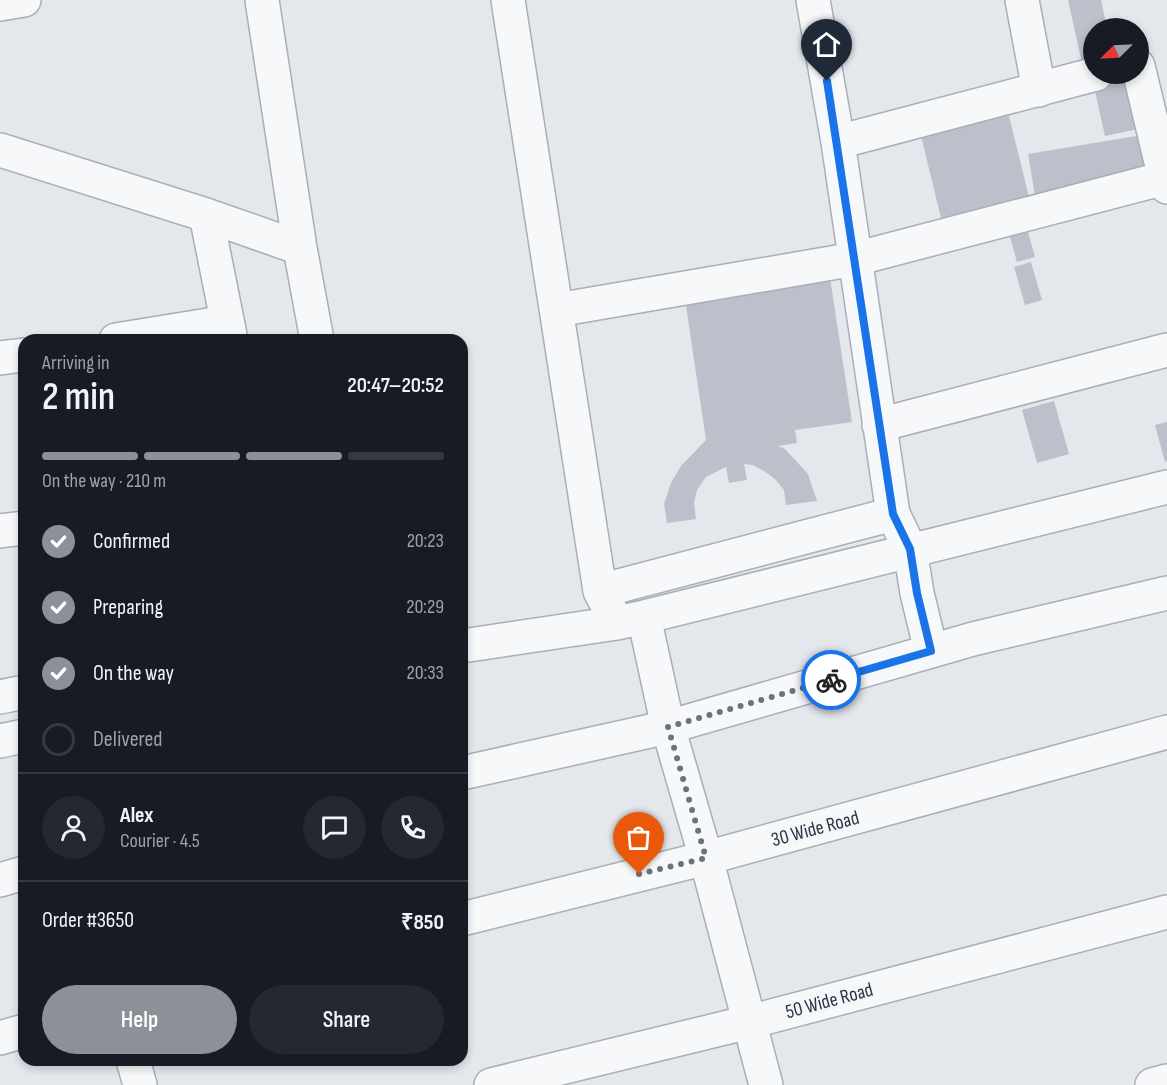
<!DOCTYPE html>
<html lang="en">
<head>
<meta charset="utf-8">
<style>
  :root { --surface:#171b24; --page:#242831; --text:#f1f3f6; --muted:#9ea1a6; --line:#363941; --accent:#8c9099 }
  body { margin:0; font-family:"Sofia Sans Condensed",sans-serif; background:var(--page); color:var(--text); height:100vh; display:flex; flex-direction:column; font-size:22px; white-space:nowrap }
  * { box-sizing:border-box; margin:0 }
  p { font-size:20px; color:var(--muted) }
  .icon { flex:none; width:33px; height:33px; fill:none; stroke:currentColor; stroke-width:2; stroke-linecap:round; stroke-linejoin:round }
  .map { position:relative; flex:1; overflow:hidden }
  .drawer { position:absolute; left:18px; top:334px; width:450px; height:732px; display:flex; flex-direction:column; background:var(--surface); border-radius:18px; box-shadow:0 3px 9px #0003 }
  .drawer>* { flex:none }
  .needle { width:39px; rotate:246deg }
  .tools { position:absolute; left:1083px; top:18px; display:grid; gap:12px }
  .tools a { display:grid; place-items:center; width:66px; height:66px; border-radius:50%; background:var(--surface); box-shadow:0 3px 9px #0003; font-size:30px }
  .pin { position:absolute; display:grid; place-items:center; width:51px; height:51px; color:#fff; margin:-62px -26px; border-radius:50% 50% 50% 0; rotate:-45deg; box-shadow:0 0 6px #0007 }
  .pin .icon { rotate:45deg }
  .courier { position:absolute; display:grid; place-items:center; width:60px; height:60px; margin:-30px; border:4px solid #1a73e8; border-radius:50%; background:#fff; color:#222; box-shadow:0 2px 8px #0007 }
  .headline em { font-style:normal; font-weight:600 }
  .headline div { display:flex; flex-direction:column-reverse }
  .headline { display:flex; align-items:center; justify-content:space-between; height:102px; padding:0 24px }
  h1 { font-size:39px; font-weight:600; line-height:45px }
  .bar { display:grid; grid-template-columns:repeat(4,1fr); gap:9px 6px; align-content:center; height:72px; padding:0 24px }
  .bar i { height:8px; border-radius:4px; background:var(--line) }
  .bar .selected { background:var(--accent) }
  .bar p { grid-column:span 4 }
  .line { display:flex; align-items:center; gap:15px; padding:0 24px; border-top:2px solid var(--line) }
  .line div { flex:1 }
  .round { display:grid; place-items:center; flex:none; width:63px; height:63px; border-radius:32px; background:var(--page) }
  ol { padding:0 24px; list-style:none }
  li { display:flex; align-items:center; gap:18px; height:66px }
  li p { margin-inline-start:auto }
  li .icon { padding:6px; border-radius:50%; background:var(--accent); color:#fff; stroke-width:4 }
  li:last-child { color:var(--muted) }
  li i { width:33px; height:33px; border:3px solid var(--line); border-radius:50% }
  .button { display:flex; gap:12px; margin-top:auto; padding:12px 24px }
  .button a { flex:1; height:69px; border-radius:36px; background:var(--accent); color:#fff; font-size:24px; font-weight:600; line-height:69px; text-align:center }
  .button a+a { background:var(--page); color:var(--text) }
  .map>svg:first-child { display:block }
  .building { fill:#bbc0ca }
  .lines { fill:none; stroke-linecap:round; stroke-linejoin:round }
  .minor-casing { stroke:#a9aeb7; stroke-width:36 }
  .minor { stroke:#f7f8fa; stroke-width:33 }
  .done { stroke:#6c737f; stroke-width:6; stroke-dasharray:0 10.8 }
  .route { stroke:#1a73e8; stroke-width:8 }
  .labels { text-anchor:middle; stroke-width:4.5; stroke-linejoin:round; paint-order:stroke }
  .street-label { font-size:20px; fill:#2b3445; stroke:#f4f6f9 }
</style>
</head>
<body>
<div class="map">
<svg width="1167" height="1085" viewBox="0 0 1167 1085">
  <rect width="100%" height="100%" fill="#e4e7ec"/>
  <path class="building" d="M1068 0H1101L1107 28H1094V60L1082 63Z
    M1114 74H1125L1138 129 1105 136 1092 78Z
    M1009 116 1030 201 942 222 921 136Z
    M1142 135 1149 177 1035 196 1028 154Z
    M1026 225 1035 257 1017 262 1008 230Z
    M1031 262 1042 300 1025 305 1014 267Z
    M830 278 852 422 795 430 797 443 778 446 785 449 808 474 817 501 786 505 784 490 775 479 764 471 753 465 744 464 747 480 729 483 726 467 706 477 697 490 694 503 696 519 667 523 664 504 671 483 681 466 706 440 685 299Z
    M1054 401 1069 454 1037 463 1022 410Z
    M1167 422V461L1165 462 1155 425Z"/>
  <g class="lines">
    <g class="minor-casing">
      <path id="minor" d="M262 0 300 248 317 340
        M508 0 600 591 617 623
        M813 0 838 142 893 514 910 549 917 593 931 651
        M1022 0 1039 90
        M0 4 24 0
        M1138 66 1167 187
        M838 142 1096 74
        M0 150 206 215 300 248
        M206 215 231 340
        M557 310 855 259 1165 178
        M116 340 227 322
        M0 358 24 355
        M879 425 1167 350
        M0 531 24 528
        M600 591 893 514
        M644 617 668 727 706 858 766 1085
        M462 646 617 623 644 617 1167 487
        M0 697 24 692
        M0 741 24 736
        M462 773 668 727 973 639 1167 593
        M0 880 24 873
        M462 919 706 858 1167 732
        M0 1038 24 1031
        M133 1060 140 1085
        M491 1085 749 1022 1167 912
        M1152 1085 1167 1081"/>
    </g>
    <use href="#minor" class="minor"/>
  </g>
  <g class="lines">
    <path class="done" d="M639 874 706 858 668 727 831 680"/>
    <path class="route" d="M827 81 893 514 910 549 917 593 931 651 831 680"/>
  </g>
  <g class="labels">
    <g class="street-label">
      <text transform="translate(815 828) rotate(-15)" y="7">30 Wide Road</text>
      <text transform="translate(829 1000) rotate(-15)" y="7">50 Wide Road</text>
    </g>
  </g>
</svg>
<div class="tools">
<a><svg class="needle" viewBox="-14 -14 28 28"><path d="M0-13l5 13h-10z" fill="#e53935"/><path d="M0 13l5-13h-10z" fill="#9ea1a6"/></svg></a>
</div>
<div class="pin" style="left:639px;top:874px;background:#ea580c"><svg class="icon" aria-label="bag" viewBox="0 0 24 24"><path d="M5 8h14l-1 12H6zM9 8a3 3 0 0 1 6 0"/></svg></div>
<div class="pin" style="left:827px;top:81px;background:#1f2937"><svg class="icon" aria-label="home" viewBox="0 0 24 24"><path d="M3 11l9-7 9 7M6 9v11h12V9"/></svg></div>
<div class="courier" style="left:831px;top:680px"><svg class="icon" aria-label="bike" viewBox="0 0 24 24"><circle cx="6" cy="16" r="4"/><circle cx="18" cy="16" r="4"/><path d="M6 16l4-8h5l3 8M10 8l3 8H6M13 5h3"/></svg></div>
<section class="drawer">
<div class="headline"><div><h1>2 min</h1><p>Arriving in</p></div><em>20:47–20:52</em></div>
<div class="bar"><i class="selected"></i><i class="selected"></i><i class="selected"></i><i></i><p>On the way · 210 m</p></div>
<ol>
<li><svg class="icon" aria-label="check" viewBox="0 0 24 24"><path d="M5 12l5 5 9-10"/></svg>Confirmed<p>20:23</p></li>
<li><svg class="icon" aria-label="check" viewBox="0 0 24 24"><path d="M5 12l5 5 9-10"/></svg>Preparing<p>20:29</p></li>
<li><svg class="icon" aria-label="check" viewBox="0 0 24 24"><path d="M5 12l5 5 9-10"/></svg>On the way<p>20:33</p></li>
<li><i></i>Delivered</li>
</ol>
<div class="line" style="height:108px"><a class="round"><svg class="icon" aria-label="person" viewBox="0 0 24 24"><circle cx="12" cy="8" r="4"/><path d="M4 21q1-7 8-7t8 7"/></svg></a><div><b>Alex</b><p>Courier · 4.5</p></div><a class="round"><svg class="icon" aria-label="chat" viewBox="0 0 24 24"><path d="M4 5h16v11H9l-5 4z"/></svg></a><a class="round"><svg class="icon" aria-label="phone" viewBox="0 0 24 24"><path d="M5 4h4l2 5-3 2q2 4 5 5l2-3 5 2v4C11 20 4 13 5 4z"/></svg></a></div>
<div class="line" style="height:78px"><div>Order #3650</div><b>₹850</b></div>
<div class="button"><a>Help</a><a>Share</a></div>
</section>
</div>
</body>
</html>
